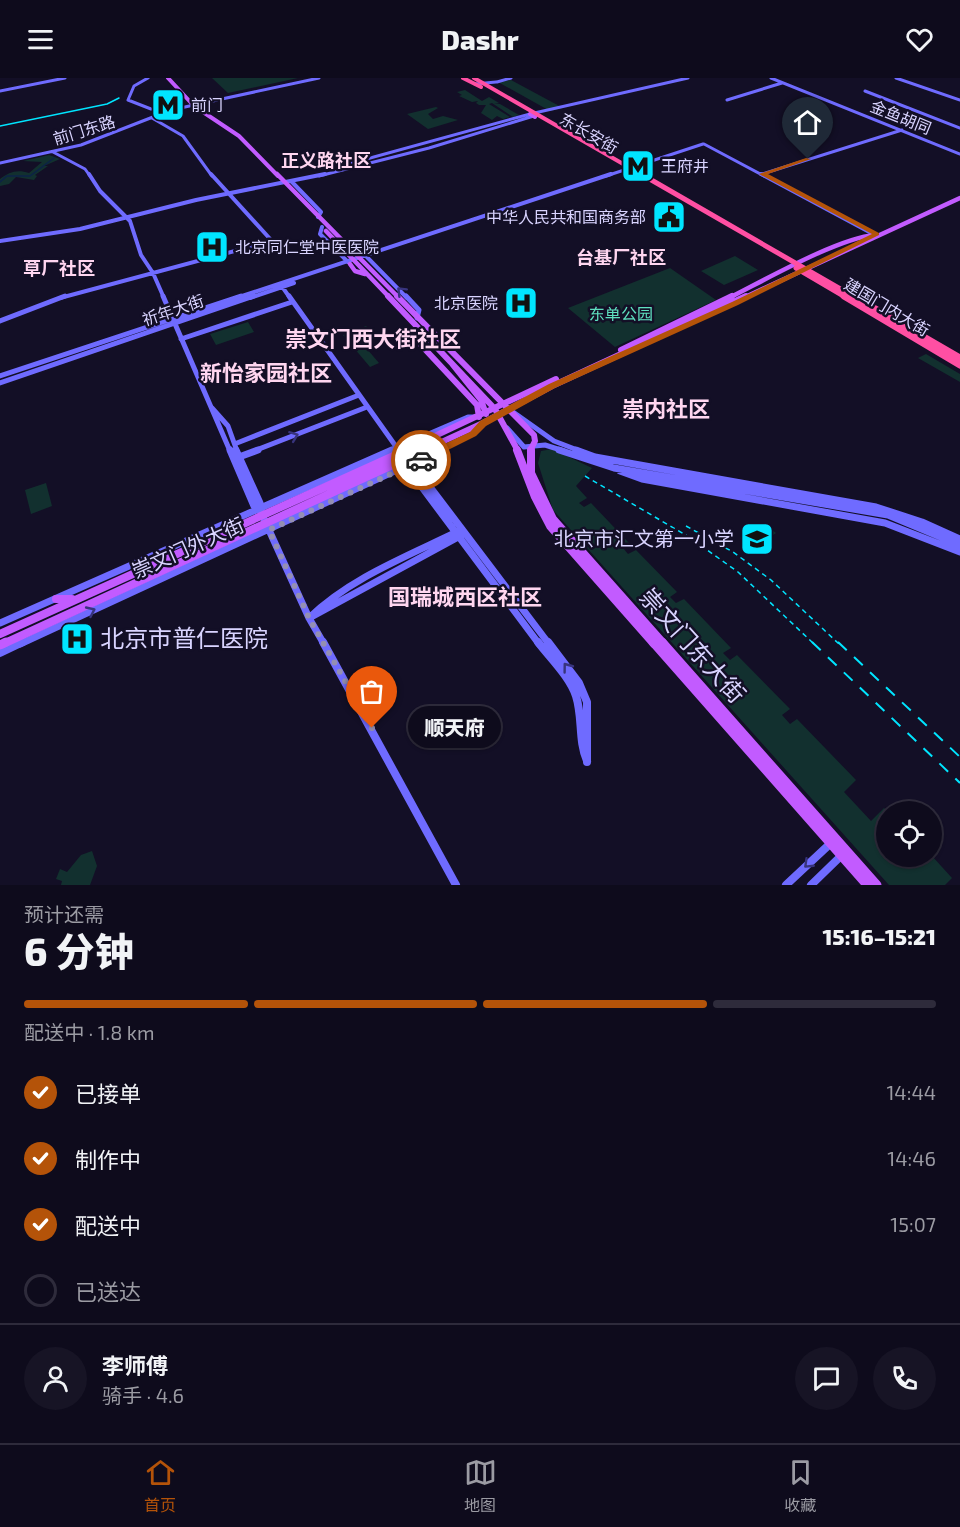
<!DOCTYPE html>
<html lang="zh">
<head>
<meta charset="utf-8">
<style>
  :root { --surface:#0e0b1c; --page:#171425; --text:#f1f3f6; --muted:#9b9ba3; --line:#2e2b3b; --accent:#b45309 }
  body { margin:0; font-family:"Exo 2","Noto Sans SC",sans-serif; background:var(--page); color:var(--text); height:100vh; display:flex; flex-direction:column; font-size:22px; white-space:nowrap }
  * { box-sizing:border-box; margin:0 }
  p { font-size:20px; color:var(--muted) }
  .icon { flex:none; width:33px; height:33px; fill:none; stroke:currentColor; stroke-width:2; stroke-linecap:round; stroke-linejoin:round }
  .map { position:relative; height:807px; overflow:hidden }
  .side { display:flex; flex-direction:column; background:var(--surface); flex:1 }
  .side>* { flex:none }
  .controls { position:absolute; left:876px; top:723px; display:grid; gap:12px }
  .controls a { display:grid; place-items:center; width:66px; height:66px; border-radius:50%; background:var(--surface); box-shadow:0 2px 4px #0004,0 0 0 2px var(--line); font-size:30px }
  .pin { position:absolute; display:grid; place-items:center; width:51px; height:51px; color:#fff; margin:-62px -26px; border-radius:50% 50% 50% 0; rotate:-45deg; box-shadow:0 0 6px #0007 }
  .pin .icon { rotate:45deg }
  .courier { position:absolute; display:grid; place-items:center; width:60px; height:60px; margin:-30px; border:4px solid #b45309; border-radius:50%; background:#fff; color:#222; box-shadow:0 2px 8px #0007 }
  .bubble { position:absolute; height:42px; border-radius:21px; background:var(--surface); box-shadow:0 2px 4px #0004,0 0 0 2px var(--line); font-size:20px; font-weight:800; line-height:42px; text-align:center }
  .headline em { font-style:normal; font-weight:800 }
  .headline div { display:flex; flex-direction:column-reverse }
  .headline { display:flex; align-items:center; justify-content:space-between; height:102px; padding:0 24px }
  h1 { font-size:39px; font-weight:800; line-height:45px }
  .bar { display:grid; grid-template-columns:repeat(4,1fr); gap:9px 6px; align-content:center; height:72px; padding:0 24px }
  .bar i { height:8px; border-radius:4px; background:var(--line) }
  .bar .active { background:var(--accent) }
  .bar p { grid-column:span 4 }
  .line { display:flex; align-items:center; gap:15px; padding:0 24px; border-top:2px solid var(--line) }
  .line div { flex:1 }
  .round { display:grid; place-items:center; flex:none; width:63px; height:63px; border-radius:32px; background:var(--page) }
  ol { padding:0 24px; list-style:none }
  li { display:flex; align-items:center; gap:18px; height:66px }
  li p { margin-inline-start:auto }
  li .icon { padding:6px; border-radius:50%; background:var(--accent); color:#fff; stroke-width:4 }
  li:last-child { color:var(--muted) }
  li i { width:33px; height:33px; border:3px solid var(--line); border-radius:50% }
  header { display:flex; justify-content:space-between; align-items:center; height:78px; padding:0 24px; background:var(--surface); font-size:27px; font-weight:800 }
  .tab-bar { display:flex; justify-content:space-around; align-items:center; height:84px; border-top:2px solid var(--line); background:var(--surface); font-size:16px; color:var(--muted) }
  .tab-bar a { display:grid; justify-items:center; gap:3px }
  .tab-bar .active { color:var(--accent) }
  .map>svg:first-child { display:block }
  .green { fill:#12302f }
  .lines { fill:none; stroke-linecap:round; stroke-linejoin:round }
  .stream { stroke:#0c2248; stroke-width:1.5 }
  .secondary-far4 { stroke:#6f6bff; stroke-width:3 }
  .secondary-far3 { stroke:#6f6bff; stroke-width:4 }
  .secondary-far2 { stroke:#6f6bff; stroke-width:5 }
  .secondary-far1 { stroke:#6f6bff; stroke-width:7 }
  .secondary { stroke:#6f6bff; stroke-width:8 }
  .primary-far4 { stroke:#c25bff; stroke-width:4 }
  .primary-far3 { stroke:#c25bff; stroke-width:4.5 }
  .primary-far2 { stroke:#c25bff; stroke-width:6 }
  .primary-far1 { stroke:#c25bff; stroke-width:8 }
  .primary { stroke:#c25bff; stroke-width:9 }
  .highway-far2 { stroke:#ff4fa3; stroke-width:4 }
  .highway-far1 { stroke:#ff4fa3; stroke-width:5 }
  .highway { stroke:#ff4fa3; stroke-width:7 }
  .tram { stroke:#00e5ff; stroke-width:1.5 }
  .rail-far1 { stroke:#00e5ff; stroke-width:1.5; stroke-dasharray:5 4; stroke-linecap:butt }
  .rail { stroke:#00e5ff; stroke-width:2; stroke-dasharray:12 10; stroke-linecap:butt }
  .oneway { stroke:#38347d }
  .route { fill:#b45309 }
  .done { stroke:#948fb3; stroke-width:6; stroke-dasharray:0 10.8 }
  .labels { text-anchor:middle; stroke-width:5; stroke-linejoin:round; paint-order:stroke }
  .far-poi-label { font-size:16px; fill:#d9d4ff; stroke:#130f26; text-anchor:start }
  .far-street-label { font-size:16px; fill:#d9d4ff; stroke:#130f26 }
  .far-park-label { font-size:16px; fill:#5fe0c0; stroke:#130f26 }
  .far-quarter-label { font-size:18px; font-weight:bold; fill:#ffd6f0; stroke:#130f26 }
  .poi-label { font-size:20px; fill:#d9d4ff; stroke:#130f26; text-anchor:end }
  .street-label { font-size:20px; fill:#d9d4ff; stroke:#130f26 }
  .quarter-label { font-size:22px; font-weight:bold; fill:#ffd6f0; stroke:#130f26 }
  .near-poi-label { font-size:24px; fill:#d9d4ff; stroke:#130f26; text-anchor:start }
  .near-street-label { font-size:24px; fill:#d9d4ff; stroke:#130f26 }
</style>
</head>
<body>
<header><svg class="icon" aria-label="menu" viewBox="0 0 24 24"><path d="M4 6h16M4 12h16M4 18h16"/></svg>Dashr<svg class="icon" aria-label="heart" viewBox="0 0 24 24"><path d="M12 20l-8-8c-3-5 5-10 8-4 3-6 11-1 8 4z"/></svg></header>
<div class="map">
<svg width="960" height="807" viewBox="0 0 960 807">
  <rect width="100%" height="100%" fill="#130f26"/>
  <path class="green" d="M212 0H298L228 15Z
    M511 2 563 30 550 33 498 4Z
    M465 12 482 23 489 19 499 25H494L500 26 519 37 513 39 492 25 489 26 510 39 503 41 497 38 492 42 481 35 486 27H479L476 25 478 23 472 24 459 18 462 17 457 14Z
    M436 29 438 30 428 36 433 41 443 38 458 42 428 51 407 36Z
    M49 77 60 81 44 88H48L35 97 37 98 34 102 16 99 9 106 0 108V101C9 94 17 91 29 95L42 84 23 83Z
    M735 178 758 192 724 207 701 193Z
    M670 190 716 222 615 269 568 230Z
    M248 244 254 254 216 267 210 256Z
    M366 248 375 258 361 264 379 285 370 289 343 257Z
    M926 276 960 296V304L918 280Z
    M552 371 592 390 576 408 587 420 579 425 584 429 591 425 630 466 623 470 628 476 636 472 677 514 670 519 676 525 684 521 731 570 723 575 730 582 737 577 790 631 782 637 790 646 797 641 856 702 844 714 871 743 884 730 888 733 886 778H932L952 800 945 807H889L553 432 538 385 541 373Z
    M46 405 52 428 31 436 25 412Z
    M763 445 776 455 753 471 740 460Z
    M92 773 97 788 90 807H61L62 803 56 801 60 791 67 794 81 777Z"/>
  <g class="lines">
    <path class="stream" d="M0 104 7 98H30L54 80"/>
    <path class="secondary-far4" d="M148 0 134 8 128 22 151 31 168 32
      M771 0 960 76
      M896 0 960 22
      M497 4 511 0
      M475 6 496 4
      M0 13 65 0
      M865 13 960 50
      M727 22 782 5
      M152 40 183 58 212 98
      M704 66 764 98
      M53 74 85 91 90 98
      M0 85 81 67 171 32 319 0
      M352 85 530 36 688 0
      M762 96 902 52
      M319 98 429 70 537 37
      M606 98 703 66"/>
    <path class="secondary-far3" d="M89 96 100 113 130 143 141 177 153 195 164 220
      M761 96 875 157
      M292 104 321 134 318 139
      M322 149 320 156 348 184
      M0 163 80 151 196 122 325 96
      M364 176 407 220
      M281 207 290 220
      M60 220 272 163 211 96
      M236 220 611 96
      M250 220 294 205"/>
    <path class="secondary-far2" d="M163 218 230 373
      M289 218 397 370
      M406 218 419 232 417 240
      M0 243 65 218
      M181 261 292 224
      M0 298 241 218
      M0 305 254 218
      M212 330 228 348 237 373
      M513 334 554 363 580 373
      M507 350 524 369 545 367 564 373
      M237 365 359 317
      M254 373 367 329
      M389 373 468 339H475
      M437 373 473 356 483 345"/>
    <path class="secondary-far1" d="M230 372 254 428 259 430
      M236 372 260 425 259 430 309 540 324 566
      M559 372 614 390 888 437 960 467
      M576 372 595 379 876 429 922 444 960 461
      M239 379 258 372
      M409 387 415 389 549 566
      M409 387V392L539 566
      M620 393 642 401 885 445 960 474
      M313 538 462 457
      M309 540C350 500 408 478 459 453
      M0 545 392 372
      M20 566 440 372"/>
    <path class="secondary" d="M323 564 456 807
      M538 564C550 580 570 599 576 618 583 640 578 662 587 683
      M548 564 579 605 587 624V684
      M0 575 23 564
      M786 807 832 764
      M811 807 843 776"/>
    <path class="primary-far4" d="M168 0 194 28 239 58 278 98
      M530 36 535 39"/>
    <path class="primary-far3" d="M277 96 399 220
      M326 153 390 220
      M350 186 355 193 365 196
      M729 220C765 202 838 160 875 157
      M743 220 960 120"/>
    <path class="primary-far2" d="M388 218 495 331 518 373
      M397 218 534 357 535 363 530 373
      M424 255 421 267 477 327 479 339
      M621 272 732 218
      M453 287 481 322 486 336
      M403 373 556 301
      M422 373 483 345 552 308 746 218"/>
    <path class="primary-far1" d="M517 372 535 419 550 448 654 566
      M531 372V395L553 441 664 566
      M56 521H72
      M0 556 407 372
      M3 566 425 372"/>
    <path class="primary" d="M653 564 867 807
      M662 564 877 807
      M0 567 6 564"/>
    <path class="highway-far2" d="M463 0 481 9
      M474 0 644 98"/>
    <path class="highway-far1" d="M641 96 856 220
      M796 190 847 220"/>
    <path class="highway" d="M844 218 960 287
      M853 218 960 280"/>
    <path class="tram" d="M0 48 107 26 119 20"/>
    <path class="rail-far1" d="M585 398 689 459 738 494 814 566
      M686 448 733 474 771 502 839 566"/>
    <path class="rail" d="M812 564 960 705
      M838 564 960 679"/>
  </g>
  <defs><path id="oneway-chevron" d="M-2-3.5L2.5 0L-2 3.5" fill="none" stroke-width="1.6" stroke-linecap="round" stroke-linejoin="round" transform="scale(1.5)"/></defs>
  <g class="oneway">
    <use href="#oneway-chevron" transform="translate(401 213) rotate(-135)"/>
    <use href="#oneway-chevron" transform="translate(294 358) rotate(-21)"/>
    <use href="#oneway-chevron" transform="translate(91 533) rotate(-25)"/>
    <use href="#oneway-chevron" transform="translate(567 589) rotate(-127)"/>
    <use href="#oneway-chevron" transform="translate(808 786) rotate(136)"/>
  </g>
  <path class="route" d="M806 80 811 81 768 96 879 155V157L738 227 555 310 486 348 476 358 424 384H417V379L470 354 480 343 549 306 732 224 872 156 759 96Z"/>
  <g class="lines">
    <path class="done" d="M372 650 309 540 269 452 421 382"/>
  </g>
  <defs>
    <g id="metro-square" transform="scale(1.725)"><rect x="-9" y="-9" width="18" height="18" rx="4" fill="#00e5ff" stroke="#130f26"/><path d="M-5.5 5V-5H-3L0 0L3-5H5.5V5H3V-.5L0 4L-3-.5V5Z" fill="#111"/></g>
    <g id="civic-square" transform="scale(1.725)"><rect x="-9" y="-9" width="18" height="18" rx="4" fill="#00e5ff" stroke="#130f26"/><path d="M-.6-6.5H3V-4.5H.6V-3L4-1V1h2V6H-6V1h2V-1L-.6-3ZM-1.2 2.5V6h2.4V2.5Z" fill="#111"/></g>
    <g id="hospital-square" transform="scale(1.725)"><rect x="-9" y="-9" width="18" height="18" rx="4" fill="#00e5ff" stroke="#130f26"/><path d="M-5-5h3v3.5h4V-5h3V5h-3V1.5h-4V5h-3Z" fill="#111"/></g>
    <g id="school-square" transform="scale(1.725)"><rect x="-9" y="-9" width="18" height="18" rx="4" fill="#00e5ff" stroke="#130f26"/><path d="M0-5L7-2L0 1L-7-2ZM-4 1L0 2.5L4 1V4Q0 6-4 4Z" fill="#111"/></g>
  </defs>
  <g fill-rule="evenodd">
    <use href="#metro-square" x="168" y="27"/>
    <use href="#metro-square" x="638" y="88"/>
    <use href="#civic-square" x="669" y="139"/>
    <use href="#hospital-square" x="212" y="169"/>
    <use href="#hospital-square" x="521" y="225"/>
    <use href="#school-square" x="757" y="461"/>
    <use href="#hospital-square" x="77" y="561"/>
  </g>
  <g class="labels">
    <g class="far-poi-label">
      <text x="191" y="33">前门</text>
      <text x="661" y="94">王府井</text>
      <text x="646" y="145" text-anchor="end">中华人民共和国商务部</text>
      <text x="235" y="175">北京同仁堂中医医院</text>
      <text x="498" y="231" text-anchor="end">北京医院</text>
    </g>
    <g class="far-street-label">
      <text transform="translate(901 39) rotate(22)" y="6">金鱼胡同</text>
      <text transform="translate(84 52) rotate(-17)" y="6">前门东路</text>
      <text transform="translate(589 55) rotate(30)" y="6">东长安街</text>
      <text transform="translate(887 229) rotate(31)" y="6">建国门内大街</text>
      <text transform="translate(173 232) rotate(-19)" y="6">祈年大街</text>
    </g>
    <g class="far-park-label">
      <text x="621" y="242">东单公园</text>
    </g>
    <g class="far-quarter-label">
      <text x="326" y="89">正义路社区</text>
      <text x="621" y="186">台基厂社区</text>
      <text x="59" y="197">草厂社区</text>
    </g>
    <g class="poi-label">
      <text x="734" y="468">北京市汇文第一小学</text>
    </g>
    <g class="street-label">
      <text transform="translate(188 470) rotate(-24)" y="7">崇文门外大街</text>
    </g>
    <g class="quarter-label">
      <text x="373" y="269">崇文门西大街社区</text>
      <text x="266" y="303">新怡家园社区</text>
      <text x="666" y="339">崇内社区</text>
      <text x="465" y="527">国瑞城西区社区</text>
    </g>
    <g class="near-poi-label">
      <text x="100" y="569">北京市普仁医院</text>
    </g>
    <g class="near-street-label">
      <text transform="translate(692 568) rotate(48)" y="8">崇文门东大街</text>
    </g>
  </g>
</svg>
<div class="controls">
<a><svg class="icon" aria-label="locate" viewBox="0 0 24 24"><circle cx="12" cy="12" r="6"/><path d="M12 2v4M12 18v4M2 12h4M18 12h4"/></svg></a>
</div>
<div class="pin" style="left:372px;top:650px;background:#ea580c"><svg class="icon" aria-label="bag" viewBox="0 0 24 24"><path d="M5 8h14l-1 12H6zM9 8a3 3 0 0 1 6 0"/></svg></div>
<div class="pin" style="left:808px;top:81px;background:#1f2937"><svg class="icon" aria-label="home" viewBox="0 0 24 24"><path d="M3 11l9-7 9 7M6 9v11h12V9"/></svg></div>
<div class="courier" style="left:421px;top:382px"><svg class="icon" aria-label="car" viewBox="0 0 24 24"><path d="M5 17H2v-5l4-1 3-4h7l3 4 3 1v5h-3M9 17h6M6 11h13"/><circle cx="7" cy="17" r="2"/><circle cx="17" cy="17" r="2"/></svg></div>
<div class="bubble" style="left:408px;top:628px;width:93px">顺天府</div>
</div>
<section class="side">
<div class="headline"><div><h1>6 分钟</h1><p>预计还需</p></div><em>15:16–15:21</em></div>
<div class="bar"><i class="active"></i><i class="active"></i><i class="active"></i><i></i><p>配送中 · 1.8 km</p></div>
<ol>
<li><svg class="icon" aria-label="check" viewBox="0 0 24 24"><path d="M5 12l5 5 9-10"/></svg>已接单<p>14:44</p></li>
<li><svg class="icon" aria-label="check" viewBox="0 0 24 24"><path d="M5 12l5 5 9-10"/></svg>制作中<p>14:46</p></li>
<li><svg class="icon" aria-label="check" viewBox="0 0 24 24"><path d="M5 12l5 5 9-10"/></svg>配送中<p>15:07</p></li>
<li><i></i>已送达</li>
</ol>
<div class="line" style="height:108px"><a class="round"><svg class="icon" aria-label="person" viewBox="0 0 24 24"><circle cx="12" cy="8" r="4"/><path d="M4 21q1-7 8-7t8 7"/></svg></a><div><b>李师傅</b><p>骑手 · 4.6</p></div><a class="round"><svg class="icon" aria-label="chat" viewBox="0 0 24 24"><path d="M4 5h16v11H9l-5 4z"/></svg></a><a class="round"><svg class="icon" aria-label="phone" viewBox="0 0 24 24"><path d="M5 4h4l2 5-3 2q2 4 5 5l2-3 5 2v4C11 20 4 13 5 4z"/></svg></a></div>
</section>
<nav class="tab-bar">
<a class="active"><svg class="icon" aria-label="home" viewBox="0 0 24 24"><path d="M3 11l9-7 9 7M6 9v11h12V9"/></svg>首页</a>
<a><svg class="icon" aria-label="map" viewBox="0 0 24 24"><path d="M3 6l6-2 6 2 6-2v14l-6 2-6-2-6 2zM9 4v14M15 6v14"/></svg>地图</a>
<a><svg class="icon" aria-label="saved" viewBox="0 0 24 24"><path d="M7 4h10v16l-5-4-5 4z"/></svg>收藏</a>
</nav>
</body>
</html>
